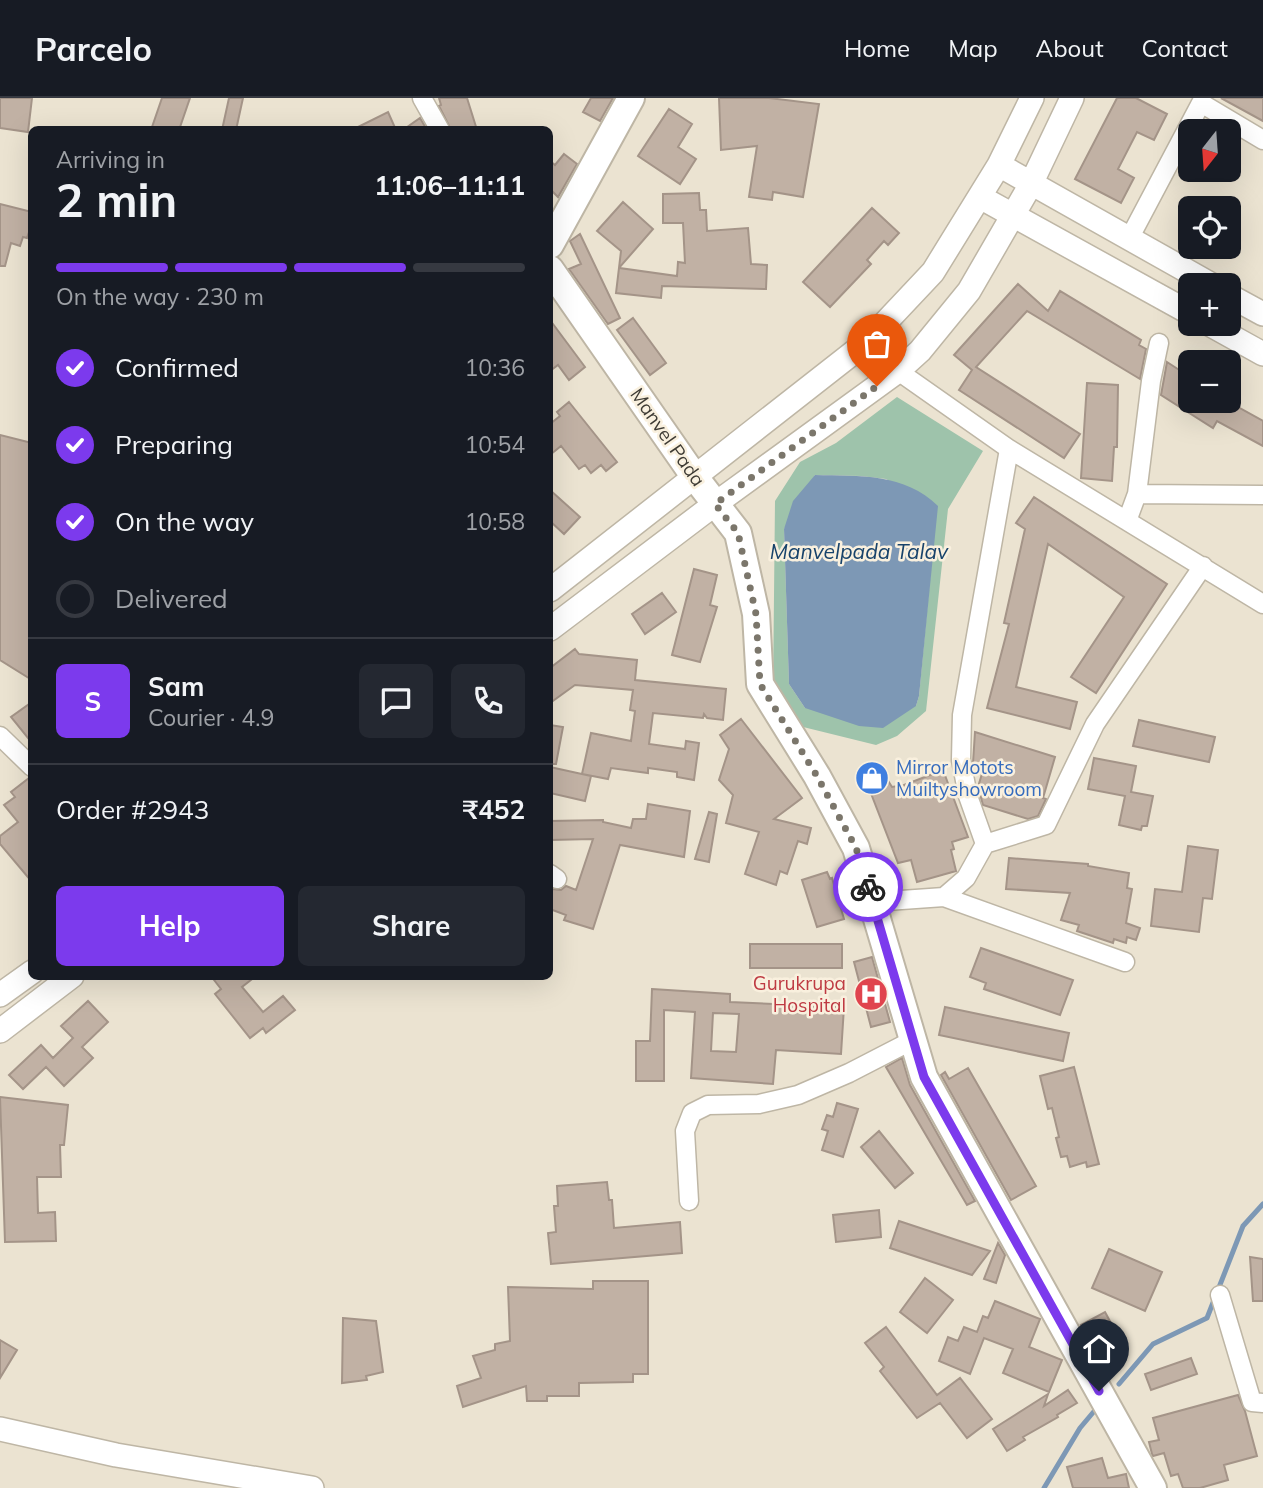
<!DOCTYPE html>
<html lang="en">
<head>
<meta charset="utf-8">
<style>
  :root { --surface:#171b24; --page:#242831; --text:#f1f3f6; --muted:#9ea1a6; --line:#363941; --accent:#7c3aed }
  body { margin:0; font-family:Mulish,sans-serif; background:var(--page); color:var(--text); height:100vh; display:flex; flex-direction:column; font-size:26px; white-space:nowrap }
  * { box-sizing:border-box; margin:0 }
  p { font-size:23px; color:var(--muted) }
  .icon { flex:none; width:38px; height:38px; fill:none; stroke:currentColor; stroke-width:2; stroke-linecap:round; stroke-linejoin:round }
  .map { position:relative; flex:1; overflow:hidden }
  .sheet { position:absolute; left:28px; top:28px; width:525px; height:854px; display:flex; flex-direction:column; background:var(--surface); border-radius:10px; box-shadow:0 7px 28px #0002 }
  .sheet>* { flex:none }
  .needle { width:46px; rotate:197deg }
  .fabs { position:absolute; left:1178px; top:21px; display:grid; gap:14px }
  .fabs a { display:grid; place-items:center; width:63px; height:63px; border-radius:10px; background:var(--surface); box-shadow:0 7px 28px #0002; font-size:35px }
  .pin { position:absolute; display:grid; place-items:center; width:60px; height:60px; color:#fff; margin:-72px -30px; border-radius:50% 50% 50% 0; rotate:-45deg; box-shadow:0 0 7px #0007 }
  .pin .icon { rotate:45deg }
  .courier { position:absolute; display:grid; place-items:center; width:70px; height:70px; margin:-35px; border:5px solid #7c3aed; border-radius:50%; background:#fff; color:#222; box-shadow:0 2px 9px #0007 }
  .overview em { font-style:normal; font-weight:700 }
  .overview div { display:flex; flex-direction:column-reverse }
  .overview { display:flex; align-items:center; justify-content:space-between; height:119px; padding:0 28px }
  h1 { font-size:46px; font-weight:700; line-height:52px }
  .bar { display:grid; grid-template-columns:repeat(4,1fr); gap:10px 7px; align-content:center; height:84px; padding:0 28px }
  .bar i { height:9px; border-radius:5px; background:var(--line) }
  .bar .on { background:var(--accent) }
  .bar p { grid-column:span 4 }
  .line { display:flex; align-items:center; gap:18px; padding:0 28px; border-top:2px solid var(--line) }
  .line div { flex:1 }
  .round { display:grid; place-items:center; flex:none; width:74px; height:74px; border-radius:10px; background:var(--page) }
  ol { padding:0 28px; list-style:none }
  li { display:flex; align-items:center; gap:21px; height:77px }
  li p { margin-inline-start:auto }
  li .icon { padding:7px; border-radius:50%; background:var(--accent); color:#fff; stroke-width:4 }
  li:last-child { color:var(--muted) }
  li i { width:38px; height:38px; border:4px solid var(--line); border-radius:50% }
  .action { display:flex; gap:14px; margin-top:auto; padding:14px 28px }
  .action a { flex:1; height:80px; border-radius:10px; background:var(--accent); color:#fff; font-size:28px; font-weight:700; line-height:80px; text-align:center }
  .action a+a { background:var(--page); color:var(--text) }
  header { display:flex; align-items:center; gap:42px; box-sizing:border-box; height:98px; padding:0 35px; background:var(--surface); border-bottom:2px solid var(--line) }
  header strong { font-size:33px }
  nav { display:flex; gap:38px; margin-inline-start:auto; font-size:24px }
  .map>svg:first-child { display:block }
  .green { fill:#9ec3ab; fill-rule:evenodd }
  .water { fill:#7d98b5 }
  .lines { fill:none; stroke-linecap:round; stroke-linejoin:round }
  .stream { stroke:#7d98b5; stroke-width:5 }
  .building { fill:#c1b1a4; stroke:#a49488; stroke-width:2; fill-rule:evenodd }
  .minor-casing { stroke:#beb6a5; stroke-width:21 }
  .tertiary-casing { stroke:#beb6a5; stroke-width:26 }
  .secondary-casing { stroke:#beb6a5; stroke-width:30 }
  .minor { stroke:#fff; stroke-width:18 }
  .tertiary { stroke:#fff; stroke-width:23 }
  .secondary { stroke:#fff; stroke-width:26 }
  .done { stroke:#7b766b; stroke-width:7; stroke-dasharray:0 12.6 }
  .route { stroke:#7c3aed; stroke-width:9 }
  .labels { text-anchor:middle; stroke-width:5; stroke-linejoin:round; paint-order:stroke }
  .street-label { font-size:19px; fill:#3e3b34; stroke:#f9f0de }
  .shop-label { font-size:19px; fill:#366cbe; stroke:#f9f0de; text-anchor:start }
  .health-label { font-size:19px; fill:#be3a42; stroke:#f9f0de; text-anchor:end }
  .water-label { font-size:21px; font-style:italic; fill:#18436b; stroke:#f9f0de }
</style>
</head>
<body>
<header>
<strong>Parcelo</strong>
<nav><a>Home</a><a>Map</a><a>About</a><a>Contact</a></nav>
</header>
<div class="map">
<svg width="1263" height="1390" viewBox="0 0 1263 1390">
  <rect width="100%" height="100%" fill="#ebe3d1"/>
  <path class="green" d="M897 299 983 353 948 411 926 613 897 638 876 647 791 626 773 593 775 403 800 364 836 345ZM815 377 861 378 886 381 937 408 919 598 916 608 805 610 789 586 784 431Z"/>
  <path class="water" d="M815 377C859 378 905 375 938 408L919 598 916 608 883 630 859 628 805 610 789 586 784 431 793 403Z"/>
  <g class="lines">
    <path class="stream" d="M1119 1286 1153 1246 1207 1220 1243 1128 1263 1106
      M1044 1390 1080 1330 1096 1311"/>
  </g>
  <path class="building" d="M0 0H32L28 34 0 30Z
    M162 0H190L179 32H151Z
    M229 0H243L236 32H222Z
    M439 0H467L477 32H451L439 8 441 7Z
    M591 0H613L600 23 583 14Z
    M719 0H769L819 6 803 99 773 94 772 102 749 99 757 48 721 52Z
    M1117 0H1136L1167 16 1154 42 1137 34 1118 71 1134 80 1121 105 1075 81Z
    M1221 0H1263V23Z
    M669 11 692 26 678 49 696 61 680 86 638 58Z
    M388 14 396 32H352Z
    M420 20 427 32H403Z
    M564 56 577 66 558 99 550 91V63L555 67Z
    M699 95 700 112H706L707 133 748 130 751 166 767 167 766 191 662 188 661 200 616 195 619 170 677 178 678 164 685 165 683 125H663V96Z
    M623 104 653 131 619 170 621 153 597 133Z
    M0 106 32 114V135L29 134 27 140 23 139 20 148 11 145 5 168H0Z
    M872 110 899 135 888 147 884 143 867 162 871 166 830 209 803 184Z
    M580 136 620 220 608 226 569 171 581 166 570 143Z
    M1018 186 1048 213 1060 193 1141 242 1139 247 1146 251 1140 281 1027 213 976 269 1080 336 1064 360 959 292 972 272 954 257Z
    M633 220 666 265 650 277 617 232Z
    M550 222 585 269 569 282 558 267 550 273Z
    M1167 264 1190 279V303H1227L1263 323V348L1217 323 1213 330 1161 297Z
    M1087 285 1118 287 1117 349H1114L1112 383 1081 380Z
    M569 304 617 364 606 373 601 367 591 375 585 367 579 371 561 348 550 357V326L560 318 557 314Z
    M0 337 32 345V582L0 562Z
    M550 392 580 419 564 436 550 423Z
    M1034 399 1167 486 1096 595 1071 579 1124 499 1048 446 1016 589 1077 604 1070 631 987 610 1009 526 1004 525 1025 431 1016 425Z
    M694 471 717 477 710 507 717 509 700 564 672 557Z
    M662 495 676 514 645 536 632 516Z
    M575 551 579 556 637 562 635 582 726 591 723 622 707 620 704 616 703 620 653 615 649 646 685 651 686 643 699 645 694 682 677 679V674L648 670V675L611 670 608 681 582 676 591 635 631 643 635 613 630 612 633 592 575 587 550 605V570Z
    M32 604V645L11 619Z
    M741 621 802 700 774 721 811 730 807 746 798 743 787 776 780 773 776 787 745 776 759 734 726 725 733 697 719 682 729 651 720 637Z
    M1139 622 1215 639 1209 664 1133 648Z
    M550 627 563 629 556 666H550Z
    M975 634 1055 659 1043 700 1046 701 1038 718 1028 721 983 707 978 689 984 669 973 665Z
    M1094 660 1136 668 1131 694 1153 698 1147 728H1142L1141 732 1119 727 1125 698 1088 691Z
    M550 669 591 678 585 703 550 695Z
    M880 670 892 689 904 687 943 672 968 739 952 744 954 751 951 752 956 773 917 784 911 762 898 765 865 680Z
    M29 680H32V784L0 746V738L18 724 4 707 15 699 11 694Z
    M648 706 690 713 684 759 620 747 593 831 564 822 566 817 550 811 552 791 561 792 566 788 576 792 593 741 550 742V723L603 722V724L631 730 633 721H646Z
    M709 714 717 716 709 764 695 761Z
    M1188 748 1218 752 1212 801 1203 800 1199 834 1151 828 1155 791 1182 794Z
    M1009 760 1088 766V768L1129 775 1127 790 1132 791 1126 825 1140 830 1136 842 1127 839 1126 845 1114 841 1113 845 1077 833 1079 827 1061 822 1070 795 1006 791Z
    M827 774 830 781 832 780 844 821 817 829 802 782Z
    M750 846H842V870H750Z
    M981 850 1073 882 1060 917 984 891 986 885 970 879Z
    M872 859 890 924 871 929 854 864Z
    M211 878H256L242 889 263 914 283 898 295 912 266 935 263 930 250 940 215 896 221 891Z
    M652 891 730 896V904L844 909 841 956 776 952 773 986 691 980 695 914 664 912V983H636V943H650ZM713 915 739 916 736 954 711 953Z
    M88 903 108 924 82 949 93 960 64 988 46 969 23 991 9 977 41 947 53 960 73 940 61 928Z
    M945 909 1069 935 1063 963 939 937Z
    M902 960 910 987 975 1103 967 1107 886 969Z
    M1074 969 1099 1066 1087 1069 1086 1064 1070 1069 1067 1058 1061 1059 1056 1040 1059 1039 1052 1010 1048 1011 1040 978Z
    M968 970 1036 1088 1011 1102 941 977 945 974 949 981Z
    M0 999 68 1007 64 1047H60L61 1079H37L38 1115 55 1114 56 1143 5 1144Z
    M837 1005 858 1011 843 1059 822 1052 828 1033 822 1031 827 1017 833 1019Z
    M879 1033 913 1075 895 1090 861 1049Z
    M607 1084 609 1102H612L614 1130 680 1124 682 1155 551 1166 548 1135 556 1134 554 1108H558L557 1088Z
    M879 1112 881 1139 836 1144 833 1117Z
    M899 1123 990 1153 972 1177 890 1150Z
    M998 1145 1005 1157 996 1185 984 1181Z
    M1109 1151 1162 1174 1145 1213 1092 1190Z
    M1250 1159 1263 1161V1203H1253Z
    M925 1180 953 1202 927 1235 900 1214Z
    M593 1183H648V1276H633V1284L579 1285V1298H547V1303H527L526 1288 463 1309 457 1288 481 1280 473 1258 495 1252V1246L510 1243 508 1189 593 1191Z
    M995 1203 1040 1221 1029 1249 1062 1262 1049 1294 1003 1275 1013 1251 984 1240 970 1276 939 1263 948 1239 958 1243 964 1229 977 1234 983 1218 988 1220Z
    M1105 1214 1125 1251 1100 1263 1081 1227Z
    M343 1220 376 1223 383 1274 366 1278 367 1282 342 1285Z
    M886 1229 937 1297 960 1280 992 1321 967 1340 940 1305 917 1320 880 1273 884 1269 865 1245Z
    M0 1242 17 1252 0 1280Z
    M1191 1260 1197 1276 1151 1292 1145 1276Z
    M1068 1292 1077 1305 1057 1317 1058 1319 1023 1339 1025 1342 1007 1353 993 1331 1048 1296 1044 1308Z
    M1238 1297 1245 1313 1257 1358 1224 1367 1228 1382 1200 1390H1183L1178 1376 1171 1378 1164 1355 1153 1358 1152 1356 1149 1344 1159 1342 1153 1320Z
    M1102 1360 1108 1380 1126 1376 1129 1390H1073L1067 1369Z"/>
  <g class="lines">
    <g class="minor-casing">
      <path id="minor" d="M422 0 440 32
        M1129 141 1201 5 1263 42
        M868 243 898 273 1009 351 1263 506
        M1137 396 1151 283 1159 245
        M1127 423 1137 396 1263 397
        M0 638 32 669
        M985 746 968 698 961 662 962 617 1009 351
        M550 776 557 781
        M944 799 1125 864
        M873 804 944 799 966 780 985 746 1046 727 1095 626 1203 468
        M689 1103 685 1033 692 1015 708 1007 759 1006 798 997 849 975 913 942
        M1220 1197 1252 1304 1263 1305"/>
    </g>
    <g class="tertiary-casing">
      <path id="tertiary" d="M999 67 1212 187
        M980 99 1190 215
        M1228 197 1263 216
        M1209 226 1263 256
        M550 492 868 243 933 174 999 67 1032 0
        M550 531 715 406 898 273 920 253 969 193 1031 86 1072 0
        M0 897 32 874
        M0 933 72 878
        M0 1331 116 1357 312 1390"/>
    </g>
    <g class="secondary-casing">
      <path id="secondary" d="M550 147 631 0
        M550 171 694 378 738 435 756 516 760 586 817 678 856 750 924 979 1153 1390"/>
    </g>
    <use href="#minor" class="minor"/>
    <use href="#tertiary" class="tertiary"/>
    <use href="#secondary" class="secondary"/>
  </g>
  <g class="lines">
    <path class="done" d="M868 789 856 750 817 678 760 586 756 516 738 435 715 406 877 288"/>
    <path class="route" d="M868 789 924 979 1099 1293"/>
  </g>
  <defs>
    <g id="shop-disc" transform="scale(1.75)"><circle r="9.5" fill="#3f7fe0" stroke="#f9f0de"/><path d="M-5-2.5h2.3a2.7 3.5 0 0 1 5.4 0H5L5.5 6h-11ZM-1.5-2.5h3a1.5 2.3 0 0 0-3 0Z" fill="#fff"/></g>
    <g id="hospital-disc" transform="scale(1.75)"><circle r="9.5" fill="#e0444e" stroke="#f9f0de"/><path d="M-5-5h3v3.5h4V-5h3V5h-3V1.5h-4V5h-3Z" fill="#fff"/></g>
  </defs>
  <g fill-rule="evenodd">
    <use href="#shop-disc" x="872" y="680"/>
    <use href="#hospital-disc" x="871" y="896"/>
  </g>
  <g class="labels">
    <g class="street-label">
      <text transform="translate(668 339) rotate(55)" y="7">Manvel Pada</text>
    </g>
    <g class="shop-label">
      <text x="896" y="676">Mirror Motots<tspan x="896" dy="22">Muiltyshowroom</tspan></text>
    </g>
    <g class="health-label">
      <text x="846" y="892">Gurukrupa<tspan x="846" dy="22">Hospital</tspan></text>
    </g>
    <g class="water-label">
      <text x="859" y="461">Manvelpada Talav</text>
    </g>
  </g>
</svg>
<div class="fabs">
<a><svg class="needle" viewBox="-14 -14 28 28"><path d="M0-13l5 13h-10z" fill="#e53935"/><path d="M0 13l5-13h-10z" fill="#9ea1a6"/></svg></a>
<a><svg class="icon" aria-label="locate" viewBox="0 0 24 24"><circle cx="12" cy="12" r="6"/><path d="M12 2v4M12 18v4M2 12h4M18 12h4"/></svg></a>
<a>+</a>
<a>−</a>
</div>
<div class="pin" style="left:877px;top:288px;background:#ea580c"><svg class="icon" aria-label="bag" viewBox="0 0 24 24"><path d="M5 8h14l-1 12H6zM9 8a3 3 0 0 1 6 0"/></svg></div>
<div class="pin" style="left:1099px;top:1293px;background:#1f2937"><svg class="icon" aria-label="home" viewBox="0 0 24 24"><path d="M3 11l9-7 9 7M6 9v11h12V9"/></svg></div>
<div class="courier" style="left:868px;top:789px"><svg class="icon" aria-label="bike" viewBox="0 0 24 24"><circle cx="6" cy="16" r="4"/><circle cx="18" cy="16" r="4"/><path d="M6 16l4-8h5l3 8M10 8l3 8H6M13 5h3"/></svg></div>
<section class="sheet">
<div class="overview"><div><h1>2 min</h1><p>Arriving in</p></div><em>11:06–11:11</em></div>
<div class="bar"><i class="on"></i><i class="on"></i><i class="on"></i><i></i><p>On the way · 230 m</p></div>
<ol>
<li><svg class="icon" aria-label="check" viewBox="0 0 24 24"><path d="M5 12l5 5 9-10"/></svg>Confirmed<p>10:36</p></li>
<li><svg class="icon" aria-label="check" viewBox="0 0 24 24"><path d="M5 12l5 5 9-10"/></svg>Preparing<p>10:54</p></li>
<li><svg class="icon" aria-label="check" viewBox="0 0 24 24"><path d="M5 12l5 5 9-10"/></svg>On the way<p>10:58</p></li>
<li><i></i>Delivered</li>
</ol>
<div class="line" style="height:126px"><b class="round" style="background:var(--accent);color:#fff">S</b><div><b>Sam</b><p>Courier · 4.9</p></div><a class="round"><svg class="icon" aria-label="chat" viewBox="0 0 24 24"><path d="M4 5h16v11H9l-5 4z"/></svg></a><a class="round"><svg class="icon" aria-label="phone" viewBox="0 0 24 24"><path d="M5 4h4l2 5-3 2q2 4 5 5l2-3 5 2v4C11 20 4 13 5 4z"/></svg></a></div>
<div class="line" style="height:91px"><div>Order #2943</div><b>₹452</b></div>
<div class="action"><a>Help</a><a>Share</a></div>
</section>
</div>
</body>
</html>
